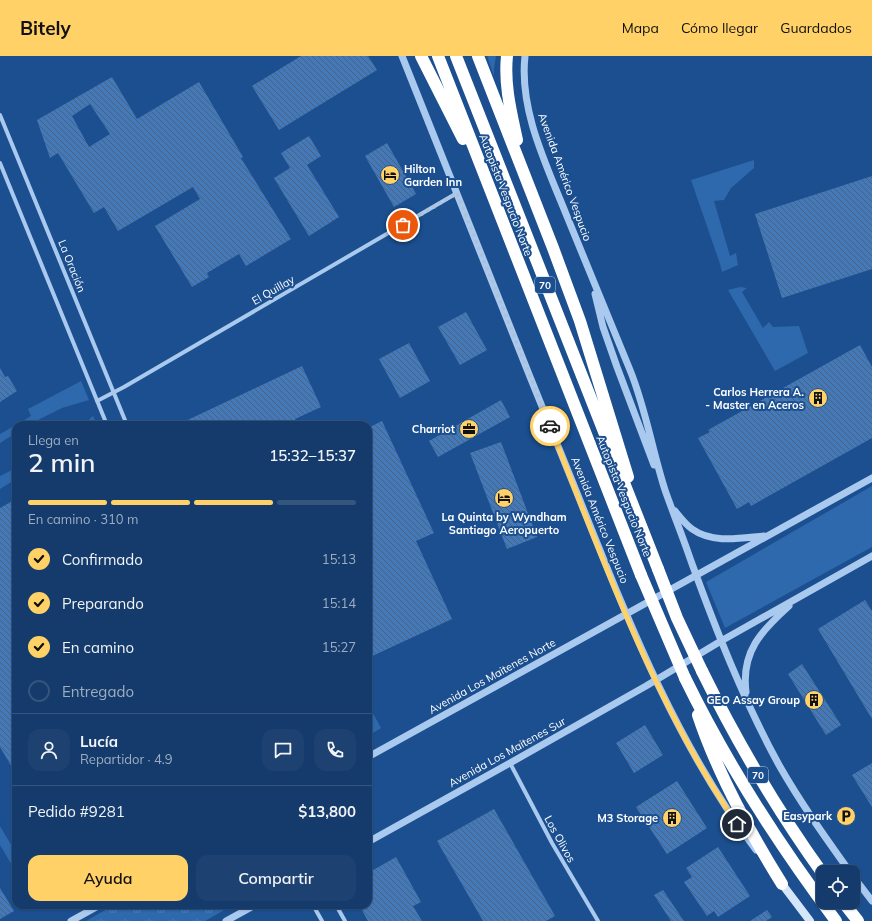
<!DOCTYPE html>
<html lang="es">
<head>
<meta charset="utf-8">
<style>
  :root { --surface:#143b6b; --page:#1d4271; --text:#f1f3f6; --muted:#9dadc1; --line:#33557e; --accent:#ffd166 }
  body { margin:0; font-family:Mulish,sans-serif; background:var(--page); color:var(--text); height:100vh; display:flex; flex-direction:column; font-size:15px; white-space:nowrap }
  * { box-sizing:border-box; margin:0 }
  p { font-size:13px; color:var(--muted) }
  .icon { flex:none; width:22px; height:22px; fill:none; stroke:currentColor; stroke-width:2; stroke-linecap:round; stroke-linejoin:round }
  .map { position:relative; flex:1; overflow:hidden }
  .drawer { position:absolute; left:12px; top:365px; width:360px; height:488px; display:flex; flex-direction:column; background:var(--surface); border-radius:12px; box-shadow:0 1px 3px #0004,0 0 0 1px var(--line) }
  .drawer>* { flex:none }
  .tools { position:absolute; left:816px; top:809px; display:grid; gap:8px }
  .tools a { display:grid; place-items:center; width:44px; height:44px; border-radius:8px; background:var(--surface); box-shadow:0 1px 3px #0004,0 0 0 1px var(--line); font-size:20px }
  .pin { position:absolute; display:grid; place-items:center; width:34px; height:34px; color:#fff; margin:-17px; border:2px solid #fff; border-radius:50%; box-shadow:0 1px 4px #0007 }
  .courier { position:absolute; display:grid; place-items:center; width:40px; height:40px; margin:-20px; border:3px solid #ffd166; border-radius:50%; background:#fff; color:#222; box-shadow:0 1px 5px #0007 }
  .overview em { font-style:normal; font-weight:600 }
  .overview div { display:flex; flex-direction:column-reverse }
  .overview { display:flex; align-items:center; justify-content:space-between; height:68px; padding:0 16px }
  h1 { font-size:26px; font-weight:600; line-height:30px }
  .bar { display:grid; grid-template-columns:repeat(4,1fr); gap:6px 4px; align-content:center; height:48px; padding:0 16px }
  .bar i { height:5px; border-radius:3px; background:var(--line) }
  .bar .selected { background:var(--accent) }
  .bar p { grid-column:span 4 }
  .line { display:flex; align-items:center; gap:10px; padding:0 16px; border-top:1px solid var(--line) }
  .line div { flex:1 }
  .round { display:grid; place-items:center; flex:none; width:42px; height:42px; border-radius:12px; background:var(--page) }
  ol { padding:0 16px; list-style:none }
  li { display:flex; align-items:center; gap:12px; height:44px }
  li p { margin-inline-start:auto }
  li .icon { padding:4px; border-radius:50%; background:var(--accent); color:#111; stroke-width:4 }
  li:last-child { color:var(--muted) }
  li i { width:22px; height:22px; border:2px solid var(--line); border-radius:50% }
  .button { display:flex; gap:8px; margin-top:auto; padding:8px 16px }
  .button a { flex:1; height:46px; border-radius:12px; background:var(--accent); color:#111; font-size:16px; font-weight:600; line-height:46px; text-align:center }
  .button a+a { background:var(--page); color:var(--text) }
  header { display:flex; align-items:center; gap:24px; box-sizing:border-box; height:56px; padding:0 20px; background:var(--accent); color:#111 }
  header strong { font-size:19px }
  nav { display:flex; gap:22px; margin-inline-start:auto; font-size:14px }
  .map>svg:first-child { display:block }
  .grass { fill:#2e69ad }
  .park { fill:url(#park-tufts) }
  .building { fill:url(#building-back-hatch); fill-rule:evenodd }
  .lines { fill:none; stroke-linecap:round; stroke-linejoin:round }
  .minor { stroke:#a9c9ee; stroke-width:4 }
  .tertiary { stroke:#a9c9ee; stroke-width:7 }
  .secondary { stroke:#d6e6fa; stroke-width:8 }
  .motorway { stroke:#fff; stroke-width:12 }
  .motorway-bridge { stroke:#fff; stroke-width:12 }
  .done { stroke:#afc1d8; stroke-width:4; stroke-dasharray:0 7.2 }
  .route { stroke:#ffd166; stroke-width:5 }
  .labels { text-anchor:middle; stroke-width:4; stroke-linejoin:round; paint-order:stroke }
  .shield { fill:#1b4f8f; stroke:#bbcadd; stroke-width:1 }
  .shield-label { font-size:10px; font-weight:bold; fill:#fff }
  .poi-label { font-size:11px; font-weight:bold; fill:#fff; stroke:#1b4f8f; text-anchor:end }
  .street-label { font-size:11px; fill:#fff; stroke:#1b4f8f }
</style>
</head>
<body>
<header>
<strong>Bitely</strong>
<nav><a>Mapa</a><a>Cómo llegar</a><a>Guardados</a></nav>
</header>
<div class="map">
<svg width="872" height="865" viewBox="0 0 872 865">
  <defs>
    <pattern id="park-tufts" width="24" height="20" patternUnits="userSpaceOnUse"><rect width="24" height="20" fill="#2e69ad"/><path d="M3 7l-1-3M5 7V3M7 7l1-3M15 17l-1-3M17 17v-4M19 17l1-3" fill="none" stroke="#4d80b9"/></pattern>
    <pattern id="building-back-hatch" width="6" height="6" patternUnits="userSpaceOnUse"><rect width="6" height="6" fill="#4478b7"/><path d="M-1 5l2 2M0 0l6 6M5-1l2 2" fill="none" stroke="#486282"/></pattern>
  </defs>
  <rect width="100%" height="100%" fill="#1b4f8f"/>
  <path class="grass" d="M487 0H496L494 13V20Z
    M754 104V112L731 132 724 144 714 145 730 200 736 197 738 209 722 216 720 208 691 124Z
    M740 231 747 232 742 236 763 272 769 266 773 271 799 270 808 297 775 315 728 234Z
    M81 325 89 344 62 352 28 369H16L31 360 28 353Z
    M93 360 97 369H83Z
    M16 369V377L0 387V378Z
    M16 412V423L0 433V420Z
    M872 430V491L725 572 706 526Z
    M368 648 381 672 368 680Z
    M0 770 16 797V816L0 789Z"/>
  <path class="park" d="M114 849H233L205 865H86Z"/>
  <path class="building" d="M301 0H368L377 14 279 74 252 30Z
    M112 21 137 63 199 26 243 101 241 102 291 183 246 210 239 198 207 217 209 221 192 231 155 170 200 143 193 131 118 175 104 151 94 157 58 97 50 102 37 64ZM90 48 110 78 89 91 72 60Z
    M309 80 321 100 307 109 339 161 309 180 274 122 290 112 281 97Z
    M387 87 416 138 394 151 365 100Z
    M872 120V213L782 242 755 158Z
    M466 256 487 294 460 309 438 271Z
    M409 287 430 325 400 342 379 303Z
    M860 289 872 311V382L751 450 749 446 737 453 698 382 710 376 708 374Z
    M302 310 321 351 295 363 298 369H177Z
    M0 312 5 321 8 320 17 335 0 346Z
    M501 344 510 361 438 401 429 385Z
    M382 365 434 477 416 485 452 563 368 602V372Z
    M501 386 537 481 507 493 470 397Z
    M16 443V718L0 691V452Z
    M865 544 872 555V663L818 573Z
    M802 608 841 669 826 679 788 618Z
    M645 669 663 699 634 717 616 687Z
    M872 707V751L852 719Z
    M677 725 707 772 667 798 636 751Z
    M494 753 555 860 546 865H483L437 785Z
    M718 791 750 840 718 861 714 855 707 860 684 826 692 821 686 812Z
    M396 801 421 846 413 850 422 865H368L359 849H368V817Z
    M0 832 14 855 0 863Z
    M663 834 684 865H671L654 839Z
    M767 854 772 861 766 865H750Z"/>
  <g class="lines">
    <path class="minor" d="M0 59 127 369
      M0 107 107 369
      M97 345 124 331 457 137
      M510 707 552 787 598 865
      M313 849 322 865
      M336 849 345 865"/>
    <path class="tertiary" d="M402 0C459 142 515 285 573 427 624 554 673 684 756 794
      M525 0C519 54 546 108 566 158 587 210 609 262 630 314 646 353 652 394 665 434 673 457 683 481 691 505 716 574 743 643 779 709 800 746 825 781 850 816
      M595 238 603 271 617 311 654 409
      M675 455C680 461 685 468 692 473 713 488 741 482 764 480
      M746 636C741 596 761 575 789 550
      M368 701 872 422
      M368 786 510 707 646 630 721 585 872 500
      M853 820 872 845
      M71 865 100 849
      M226 865 255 849"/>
    <path class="secondary" d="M782 828 810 865"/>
    <path class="motorway" d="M421 0 463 83
      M438 0 641 519
      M456 0 658 513
      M478 0 553 192 580 265 628 421
      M507 0C504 29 511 56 517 84
      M702 615C737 686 777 754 823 818
      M685 622C727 708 779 789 836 865
      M698 659C718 719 749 775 782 828
      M843 846 858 865"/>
    <path class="motorway-bridge" d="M658 513 677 562 702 615
      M641 519 685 622"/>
  </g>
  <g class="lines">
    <path class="done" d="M403 169 457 137 550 370"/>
    <path class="route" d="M550 370C604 506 654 647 737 768"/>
  </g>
  <defs>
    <g id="hotel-disc" transform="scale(1)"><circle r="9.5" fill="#ffd166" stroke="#1b4f8f"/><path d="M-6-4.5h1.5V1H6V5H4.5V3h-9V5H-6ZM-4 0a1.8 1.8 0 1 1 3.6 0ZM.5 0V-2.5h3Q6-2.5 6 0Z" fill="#111"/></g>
    <g id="building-disc" transform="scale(1)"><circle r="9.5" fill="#ffd166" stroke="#1b4f8f"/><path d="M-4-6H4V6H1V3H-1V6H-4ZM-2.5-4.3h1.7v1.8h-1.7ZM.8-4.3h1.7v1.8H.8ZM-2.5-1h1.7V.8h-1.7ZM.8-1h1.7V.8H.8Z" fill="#111"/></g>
    <g id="office-disc" transform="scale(1)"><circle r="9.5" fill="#ffd166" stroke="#1b4f8f"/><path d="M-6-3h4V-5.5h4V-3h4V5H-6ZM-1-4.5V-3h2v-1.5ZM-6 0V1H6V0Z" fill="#111"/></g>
    <g id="parking-disc" transform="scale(1)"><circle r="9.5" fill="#ffd166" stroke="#1b4f8f"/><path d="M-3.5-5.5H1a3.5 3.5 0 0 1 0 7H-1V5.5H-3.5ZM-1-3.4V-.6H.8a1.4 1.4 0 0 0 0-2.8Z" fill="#111"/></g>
  </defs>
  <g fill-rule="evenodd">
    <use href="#hotel-disc" x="390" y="119"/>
    <use href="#building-disc" x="818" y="342"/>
    <use href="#office-disc" x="469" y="373"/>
    <use href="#hotel-disc" x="504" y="442"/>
    <use href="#building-disc" x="814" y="644"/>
    <use href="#parking-disc" x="846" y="760"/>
    <use href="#building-disc" x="672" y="762"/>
  </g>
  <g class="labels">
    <g class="shield">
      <rect x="535" y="221" width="20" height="16" rx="3"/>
      <rect x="748" y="711" width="20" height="16" rx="3"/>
    </g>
    <g class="shield-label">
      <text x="545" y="233">70</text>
      <text x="758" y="723">70</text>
    </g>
    <g class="poi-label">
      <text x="404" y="117" text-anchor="start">Hilton<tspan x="404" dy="13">Garden Inn</tspan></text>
      <text x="804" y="340">Carlos Herrera A.<tspan x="804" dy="13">- Master en Aceros</tspan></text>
      <text x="455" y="377">Charriot</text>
      <text x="504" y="465" text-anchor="middle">La Quinta by Wyndham<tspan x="504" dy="13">Santiago Aeropuerto</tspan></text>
      <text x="800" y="648">GEO Assay Group</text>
      <text x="832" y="764">Easypark</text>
      <text x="658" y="766">M3 Storage</text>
    </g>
    <g class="street-label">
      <text transform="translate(565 121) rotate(70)" y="4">Avenida Américo Vespucio</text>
      <text transform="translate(506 139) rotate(69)" y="4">Autopista Vespucio Norte</text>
      <text transform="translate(72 210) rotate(68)" y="4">La Oración</text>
      <text transform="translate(273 234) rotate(-30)" y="4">El Quillay</text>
      <text transform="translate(624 440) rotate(68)" y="4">Autopista Vespucio Norte</text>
      <text transform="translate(600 464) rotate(68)" y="4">Avenida Américo Vespucio</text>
      <text transform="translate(492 620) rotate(-29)" y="4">Avenida Los Maitenes Norte</text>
      <text transform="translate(507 696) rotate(-29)" y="4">Avenida Los Maitenes Sur</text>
      <text transform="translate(560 783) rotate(61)" y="4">Los Olivos</text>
    </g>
  </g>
</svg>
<div class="tools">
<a><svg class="icon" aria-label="locate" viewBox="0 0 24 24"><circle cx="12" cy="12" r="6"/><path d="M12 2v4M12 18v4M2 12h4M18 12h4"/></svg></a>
</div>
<div class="pin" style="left:403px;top:169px;background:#ea580c"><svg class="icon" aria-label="bag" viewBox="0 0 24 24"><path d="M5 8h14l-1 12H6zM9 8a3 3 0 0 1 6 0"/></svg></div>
<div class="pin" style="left:737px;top:768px;background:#1f2937"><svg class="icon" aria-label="home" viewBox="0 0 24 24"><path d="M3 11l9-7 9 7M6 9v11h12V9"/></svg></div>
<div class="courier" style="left:550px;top:370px"><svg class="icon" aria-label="car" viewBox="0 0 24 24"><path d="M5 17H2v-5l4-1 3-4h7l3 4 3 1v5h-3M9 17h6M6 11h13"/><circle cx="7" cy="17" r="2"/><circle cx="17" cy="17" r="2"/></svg></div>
<section class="drawer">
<div class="overview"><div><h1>2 min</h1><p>Llega en</p></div><em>15:32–15:37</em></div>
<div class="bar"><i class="selected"></i><i class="selected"></i><i class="selected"></i><i></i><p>En camino · 310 m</p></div>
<ol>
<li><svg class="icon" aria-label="check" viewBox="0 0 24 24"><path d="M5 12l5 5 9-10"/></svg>Confirmado<p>15:13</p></li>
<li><svg class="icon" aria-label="check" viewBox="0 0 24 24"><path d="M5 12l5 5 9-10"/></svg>Preparando<p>15:14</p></li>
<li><svg class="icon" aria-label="check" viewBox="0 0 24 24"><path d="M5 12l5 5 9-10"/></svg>En camino<p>15:27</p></li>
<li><i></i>Entregado</li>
</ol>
<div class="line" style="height:72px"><a class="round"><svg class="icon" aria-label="person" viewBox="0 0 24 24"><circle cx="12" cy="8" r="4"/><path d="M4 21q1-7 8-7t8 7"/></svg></a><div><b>Lucía</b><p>Repartidor · 4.9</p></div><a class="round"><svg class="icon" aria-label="chat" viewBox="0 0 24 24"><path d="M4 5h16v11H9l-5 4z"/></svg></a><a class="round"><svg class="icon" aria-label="phone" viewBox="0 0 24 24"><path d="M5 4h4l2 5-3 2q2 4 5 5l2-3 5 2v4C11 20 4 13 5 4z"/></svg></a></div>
<div class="line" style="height:52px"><div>Pedido #9281</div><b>$13,800</b></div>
<div class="button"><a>Ayuda</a><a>Compartir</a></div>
</section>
</div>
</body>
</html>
